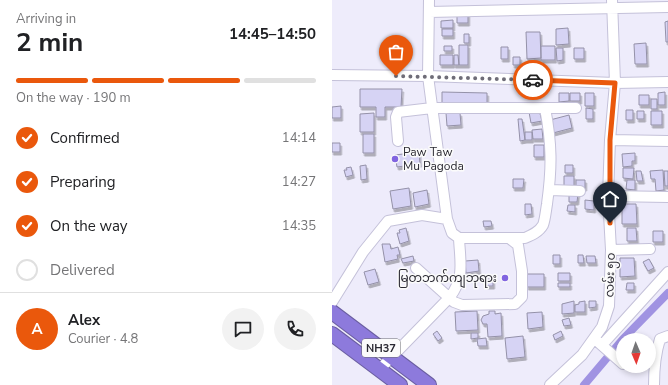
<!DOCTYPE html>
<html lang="en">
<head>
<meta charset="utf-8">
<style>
  :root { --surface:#fff; --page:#f2f2f2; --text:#202124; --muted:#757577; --line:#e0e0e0; --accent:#ea580c }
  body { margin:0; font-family:"Nunito Sans","Noto Sans Myanmar",sans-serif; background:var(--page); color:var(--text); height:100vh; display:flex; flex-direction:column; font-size:15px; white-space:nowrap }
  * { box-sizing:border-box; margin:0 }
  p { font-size:13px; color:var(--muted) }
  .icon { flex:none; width:22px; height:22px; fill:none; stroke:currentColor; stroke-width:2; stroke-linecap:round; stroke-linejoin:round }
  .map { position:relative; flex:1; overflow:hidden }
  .drawer { display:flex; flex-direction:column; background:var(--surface); width:332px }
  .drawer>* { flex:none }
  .needle { width:26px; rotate:178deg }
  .buttons { position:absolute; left:284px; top:333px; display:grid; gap:8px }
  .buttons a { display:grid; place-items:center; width:40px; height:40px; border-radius:50%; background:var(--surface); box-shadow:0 2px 6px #0003; font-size:20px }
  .pin { position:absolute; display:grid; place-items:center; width:34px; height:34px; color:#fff; margin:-41px -17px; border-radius:50% 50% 50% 0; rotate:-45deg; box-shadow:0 0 4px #0007 }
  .pin .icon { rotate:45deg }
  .courier { position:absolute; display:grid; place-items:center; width:40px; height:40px; margin:-20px; border:3px solid #ea580c; border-radius:50%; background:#fff; color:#222; box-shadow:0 1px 5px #0007 }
  .overview em { font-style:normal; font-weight:700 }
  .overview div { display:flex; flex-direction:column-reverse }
  .overview { display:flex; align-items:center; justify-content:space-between; height:68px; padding:0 16px }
  h1 { font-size:26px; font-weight:700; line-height:30px }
  .bar { display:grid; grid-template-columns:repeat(4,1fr); gap:6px 4px; align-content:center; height:48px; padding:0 16px }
  .bar i { height:5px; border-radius:3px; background:var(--line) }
  .bar .current { background:var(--accent) }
  .bar p { grid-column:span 4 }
  .line { display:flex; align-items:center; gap:10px; padding:0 16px; border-top:1px solid var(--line) }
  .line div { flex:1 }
  .round { display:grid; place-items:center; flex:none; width:42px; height:42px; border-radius:21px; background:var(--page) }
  ol { padding:0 16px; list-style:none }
  li { display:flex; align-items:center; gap:12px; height:44px }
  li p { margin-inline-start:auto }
  li .icon { padding:4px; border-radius:50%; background:var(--accent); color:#fff; stroke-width:4 }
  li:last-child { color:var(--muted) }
  li i { width:22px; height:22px; border:2px solid var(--line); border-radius:50% }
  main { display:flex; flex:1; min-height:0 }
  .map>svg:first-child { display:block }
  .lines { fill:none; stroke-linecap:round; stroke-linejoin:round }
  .canal { stroke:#a093e2; stroke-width:8 }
  .building { fill:#d6d3f4; stroke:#9491a8; filter:url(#shadow) }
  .minor-casing { stroke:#c4c1d9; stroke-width:12 }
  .highway-casing { stroke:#6a5ea0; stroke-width:16 }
  .minor { stroke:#fff; stroke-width:10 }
  .highway { stroke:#8d7adc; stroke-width:14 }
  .done { stroke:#6f6d78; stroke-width:4; stroke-dasharray:0 7.2 }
  .route { stroke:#ea580c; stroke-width:5 }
  .poi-dot { fill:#8164e0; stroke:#fbfbfb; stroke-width:1.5 }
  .labels { text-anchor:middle; stroke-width:3; stroke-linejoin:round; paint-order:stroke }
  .shield { fill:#fbfbfb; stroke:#69686e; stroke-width:1 }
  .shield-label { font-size:11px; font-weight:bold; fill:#2a2932 }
  .poi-label { font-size:12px; fill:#2a2932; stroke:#fbfbfb; text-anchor:start }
  .street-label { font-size:12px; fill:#2a2932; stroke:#fbfbfb }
</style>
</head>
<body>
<main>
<section class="drawer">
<div class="overview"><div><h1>2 min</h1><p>Arriving in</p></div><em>14:45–14:50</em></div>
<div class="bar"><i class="current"></i><i class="current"></i><i class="current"></i><i></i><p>On the way · 190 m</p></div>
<ol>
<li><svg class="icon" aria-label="check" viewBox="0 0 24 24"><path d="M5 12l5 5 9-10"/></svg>Confirmed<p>14:14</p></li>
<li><svg class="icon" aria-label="check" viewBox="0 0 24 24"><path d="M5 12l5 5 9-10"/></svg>Preparing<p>14:27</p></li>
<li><svg class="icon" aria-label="check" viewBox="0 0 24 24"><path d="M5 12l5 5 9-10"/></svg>On the way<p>14:35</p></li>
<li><i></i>Delivered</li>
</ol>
<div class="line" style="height:72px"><b class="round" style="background:var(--accent);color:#fff">A</b><div><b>Alex</b><p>Courier · 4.8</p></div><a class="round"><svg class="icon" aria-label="chat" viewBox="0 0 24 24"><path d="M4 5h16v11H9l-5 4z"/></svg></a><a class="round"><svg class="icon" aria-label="phone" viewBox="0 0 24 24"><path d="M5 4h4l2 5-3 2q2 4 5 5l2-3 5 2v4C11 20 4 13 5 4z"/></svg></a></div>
</section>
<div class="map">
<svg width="336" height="385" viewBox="0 0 336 385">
  <defs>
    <filter id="shadow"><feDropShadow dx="1.5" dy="3" stdDeviation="0" flood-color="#0004"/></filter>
  </defs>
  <rect width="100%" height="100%" fill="#eeecfb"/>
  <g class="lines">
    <path class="canal" d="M252 385 291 339 336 293"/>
  </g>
  <path class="building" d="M125 14H136V23H125Z
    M121 20V28H109V21Z
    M336 21V42H334L333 22Z
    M236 28 237 44 224 45V29Z
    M110 29H121V36H110Z
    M194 32H208L209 58 195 59Z
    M132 34H137V43H132Z
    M314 43 315 64H303L302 44Z
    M127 45H136V65H127Z
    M112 46H120V51H112Z
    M209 46H223V60H209Z
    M169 47H176V59H169Z
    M224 48H231V60L225 61Z
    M242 48H252V59H242Z
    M108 55H121V65H108Z
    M122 55H126L127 65H122Z
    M181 57H188V65H181Z
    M28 89H70L69 107H53V117H44V107H28Z
    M110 92 155 93V107L110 106Z
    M333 92V105H326V93Z
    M227 93H237V101L227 102Z
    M238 93H248V101H238Z
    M253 93H262V106H253Z
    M307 95H317V105H307Z
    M319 99H325V109H319Z
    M9 106V118H0V107Z
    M254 108 261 109V119H254Z
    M207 110 210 121 199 123 197 112Z
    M294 110H301V120H294Z
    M305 111H312V119H305Z
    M319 111H330V125H319Z
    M42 113V132H28V114Z
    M114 113H128L129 125 115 126Z
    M237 115 240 128 221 133 218 120Z
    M186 119H190L193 140 188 141Z
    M210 129 211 139H201L200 130Z
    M193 132H200V140H193Z
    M31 134H42V153H31Z
    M0 143H8V152H0Z
    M202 145H212V157H202Z
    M87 152 88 164 65 167 63 155Z
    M303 153V161H300V166L291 167 290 154Z
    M34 165 35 179 29 180 28 166Z
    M233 165H241V173H233Z
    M19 167 21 175 14 177 12 170H15L14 168Z
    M291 168H302L301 179 291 178Z
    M331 170 332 190 324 191 323 179H319L318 171Z
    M304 171H309L311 181H305Z
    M332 171H336V186H333Z
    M232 176H242V189H232Z
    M181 179H192L191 188H181Z
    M244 180H253V188H244Z
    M295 180H303V190L294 189Z
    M77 188 79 206 61 209 58 191Z
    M95 190 97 204 83 207 81 193Z
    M237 194H246L245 202H237Z
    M253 200 262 201V210L253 209Z
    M193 204H199L200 214 193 215Z
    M290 204H304L305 224H290Z
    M236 205H243V212L235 211Z
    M151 221H159L160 226 152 227Z
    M74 228 77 241 68 244 65 233H68L67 230Z
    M295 228H304L305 241H295Z
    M321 231H331V242H321Z
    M50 244H58L59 249 66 247 68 255H65L66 259 53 262Z
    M221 255H228V264H221Z
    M246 255H251L252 263H246Z
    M81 256 82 261 71 263 69 259Z
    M254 256H263L264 263H255Z
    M288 258H302L303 276 288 277Z
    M317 259 322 268 316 271 311 262Z
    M146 260 147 271 134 273 133 261Z
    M43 269 47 282 36 285 32 272Z
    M226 273H238V281H226Z
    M195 274H212V287H195Z
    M155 279H161V286H154Z
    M226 283H238V287H226Z
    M295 283H302V290H294Z
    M242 301V313L230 314V304Z
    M253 301V312H243V305L247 304V302Z
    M257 301H264V307L257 308Z
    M145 311 146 330 124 331 123 312Z
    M157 311H163V314L169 313 170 336 156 337 155 324H151L149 320 151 316 157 314Z
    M210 312 211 327 196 329 195 313Z
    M237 318 239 325 232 326 230 320Z
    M105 331 110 338 106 341 101 334Z
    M229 331 231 336 223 340 221 335Z
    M139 333H146V338L139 339Z
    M191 336 193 357 175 359 173 338Z
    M154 338 155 346H146L145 339Z"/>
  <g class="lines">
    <g class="minor-casing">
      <path id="minor" d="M97 0 96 76 115 219 120 233 127 238H193C200 235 207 232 211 225 213 220 214 210 215 204 220 168 220 144 213 108
        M97 12 336 7
        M0 75 96 76 283 83 336 82
        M278 140 336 141
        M66 141 64 117 66 112 100 108H244
        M217 190 248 191
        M276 196 336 197
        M279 250 318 249
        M84 268 122 302 130 305 183 304 190 297V271L186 245 177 238
        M0 302 31 252 56 221 90 215 115 219
        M265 341 291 364
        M270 345 336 272
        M48 369 118 297C133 277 128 261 127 238
        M218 385 250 355 270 327 277 306 279 250 276 196 278 140 283 83 280 0
        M322 385C322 369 323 355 328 339L336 336"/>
    </g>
    <g class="highway-casing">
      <path id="highway" d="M0 312 97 385
        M0 334 68 385"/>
    </g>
    <use href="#minor" class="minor"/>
    <use href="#highway" class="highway"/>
  </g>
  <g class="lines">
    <path class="done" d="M64 76 201 80"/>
    <path class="route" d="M201 80 283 83 278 140V223"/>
  </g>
  <g class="poi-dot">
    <circle cx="63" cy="159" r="4"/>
    <circle cx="173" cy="278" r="4"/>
  </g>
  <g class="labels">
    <rect class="shield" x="30" y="339" width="38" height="18" rx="3"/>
    <g class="shield-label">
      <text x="49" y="352">NH37</text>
    </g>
    <g class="poi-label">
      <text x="71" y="156">Paw Taw<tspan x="71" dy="14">Mu Pagoda</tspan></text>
      <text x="165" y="282" text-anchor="end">မြတဘက်ကျဘုရား</text>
    </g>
    <g class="street-label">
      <text transform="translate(278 275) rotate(-88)" y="4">လမ်း ၅၀</text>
    </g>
  </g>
</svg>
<div class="buttons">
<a><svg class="needle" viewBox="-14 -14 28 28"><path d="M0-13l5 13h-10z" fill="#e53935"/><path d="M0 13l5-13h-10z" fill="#757577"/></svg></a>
</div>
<div class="pin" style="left:64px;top:76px;background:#ea580c"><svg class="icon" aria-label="bag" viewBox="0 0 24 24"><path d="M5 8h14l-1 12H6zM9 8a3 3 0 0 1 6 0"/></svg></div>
<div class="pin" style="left:278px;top:223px;background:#1f2937"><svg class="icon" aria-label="home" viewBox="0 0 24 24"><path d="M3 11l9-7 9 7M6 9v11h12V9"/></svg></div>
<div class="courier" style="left:201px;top:80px"><svg class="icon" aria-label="car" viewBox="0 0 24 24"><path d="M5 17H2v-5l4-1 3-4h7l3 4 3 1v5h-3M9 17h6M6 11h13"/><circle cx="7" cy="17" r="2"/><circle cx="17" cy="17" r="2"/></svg></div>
</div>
</main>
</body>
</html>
